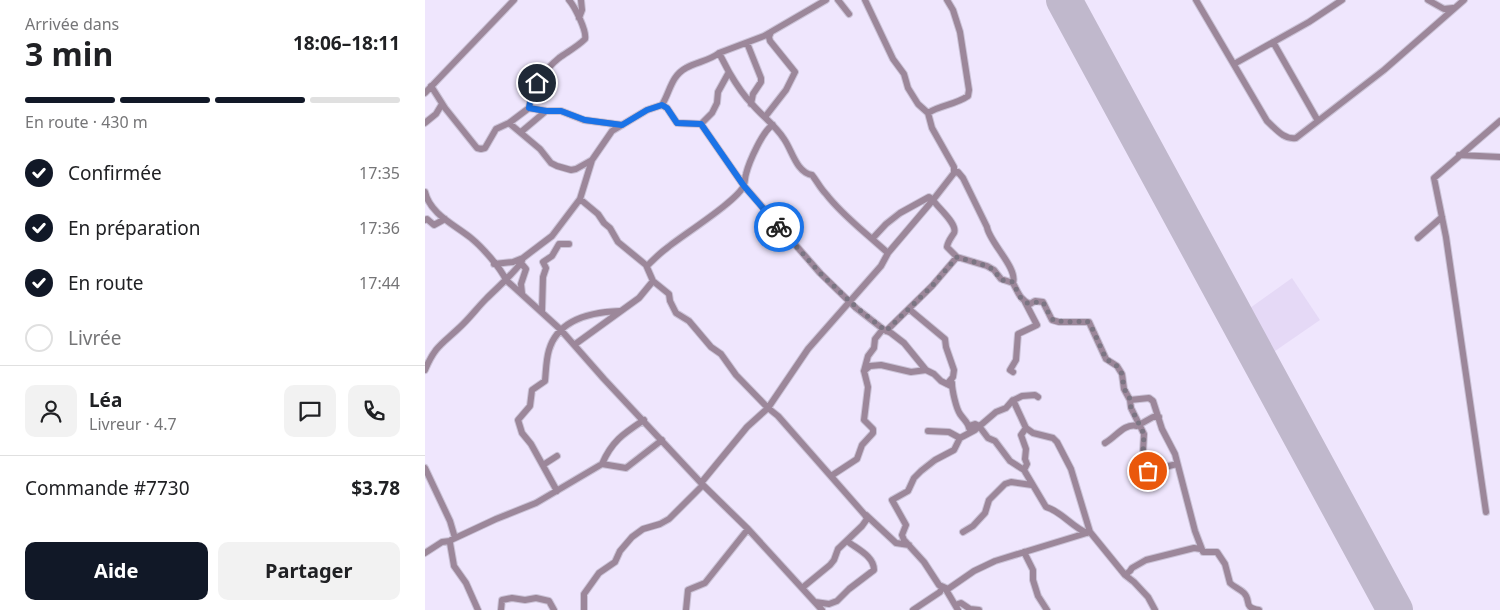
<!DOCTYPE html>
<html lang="fr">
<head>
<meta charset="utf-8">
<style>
  :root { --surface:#fff; --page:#f2f2f2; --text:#202124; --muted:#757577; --line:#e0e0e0; --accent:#111827 }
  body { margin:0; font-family:"Noto Sans",sans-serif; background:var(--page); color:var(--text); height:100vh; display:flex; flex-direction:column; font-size:19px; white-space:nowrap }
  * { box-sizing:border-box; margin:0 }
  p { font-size:16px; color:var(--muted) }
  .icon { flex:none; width:28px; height:28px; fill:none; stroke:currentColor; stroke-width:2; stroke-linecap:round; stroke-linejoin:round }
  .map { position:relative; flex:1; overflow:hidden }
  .details { display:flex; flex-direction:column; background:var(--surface); width:425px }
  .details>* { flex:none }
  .pin { position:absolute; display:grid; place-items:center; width:42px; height:42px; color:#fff; margin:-21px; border:2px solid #fff; border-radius:50%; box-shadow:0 1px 5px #0007 }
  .courier { position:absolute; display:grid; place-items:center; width:50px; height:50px; margin:-25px; border:4px solid #1a73e8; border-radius:50%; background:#fff; color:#222; box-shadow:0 1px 6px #0007 }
  .summary em { font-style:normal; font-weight:700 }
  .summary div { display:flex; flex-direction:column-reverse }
  .summary { display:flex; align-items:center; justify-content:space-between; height:85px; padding:0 25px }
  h1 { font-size:32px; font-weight:700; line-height:38px }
  .bar { display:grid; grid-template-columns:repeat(4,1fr); gap:8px 5px; align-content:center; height:60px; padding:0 25px }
  .bar i { height:6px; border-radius:4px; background:var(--line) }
  .bar .active { background:var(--accent) }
  .bar p { grid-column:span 4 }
  .line { display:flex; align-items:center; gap:12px; padding:0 25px; border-top:1px solid var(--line) }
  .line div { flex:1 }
  .round { display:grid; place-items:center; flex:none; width:52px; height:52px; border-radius:10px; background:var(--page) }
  ol { padding:0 25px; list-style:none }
  li { display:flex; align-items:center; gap:15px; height:55px }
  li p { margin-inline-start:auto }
  li .icon { padding:5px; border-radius:50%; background:var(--accent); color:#fff; stroke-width:4 }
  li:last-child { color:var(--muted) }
  li i { width:28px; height:28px; border:2px solid var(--line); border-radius:50% }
  .cta { display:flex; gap:10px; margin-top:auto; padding:10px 25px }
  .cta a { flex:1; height:58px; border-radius:10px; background:var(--accent); color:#fff; font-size:20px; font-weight:700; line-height:58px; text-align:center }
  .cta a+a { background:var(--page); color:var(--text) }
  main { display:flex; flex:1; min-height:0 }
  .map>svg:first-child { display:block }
  .built { fill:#e5d9f6 }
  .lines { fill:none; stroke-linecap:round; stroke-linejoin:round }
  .runway { stroke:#c0b8cc; stroke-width:36 }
  .minor-casing { stroke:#cbc3d7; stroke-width:8 }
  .minor { stroke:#9c879a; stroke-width:6 }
  .done { stroke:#7b7583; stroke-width:5; stroke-dasharray:0 9 }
  .route { stroke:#1a73e8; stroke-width:6 }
</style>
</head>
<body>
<main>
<section class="details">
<div class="summary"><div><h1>3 min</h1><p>Arrivée dans</p></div><em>18:06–18:11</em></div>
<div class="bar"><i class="active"></i><i class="active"></i><i class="active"></i><i></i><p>En route · 430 m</p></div>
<ol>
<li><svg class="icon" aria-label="check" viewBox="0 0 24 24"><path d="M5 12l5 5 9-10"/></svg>Confirmée<p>17:35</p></li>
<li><svg class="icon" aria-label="check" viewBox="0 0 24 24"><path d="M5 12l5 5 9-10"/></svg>En préparation<p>17:36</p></li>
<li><svg class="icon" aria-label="check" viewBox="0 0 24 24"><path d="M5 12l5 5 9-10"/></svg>En route<p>17:44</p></li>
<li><i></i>Livrée</li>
</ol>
<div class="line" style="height:90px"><a class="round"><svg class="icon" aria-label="person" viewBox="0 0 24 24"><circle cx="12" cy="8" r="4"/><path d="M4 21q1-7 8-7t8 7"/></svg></a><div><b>Léa</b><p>Livreur · 4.7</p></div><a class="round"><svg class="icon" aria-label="chat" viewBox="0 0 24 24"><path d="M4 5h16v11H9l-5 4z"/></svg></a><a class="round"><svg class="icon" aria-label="phone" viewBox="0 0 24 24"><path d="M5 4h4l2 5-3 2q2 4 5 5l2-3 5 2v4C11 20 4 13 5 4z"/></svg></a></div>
<div class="line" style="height:65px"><div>Commande #7730</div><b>$3.78</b></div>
<div class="cta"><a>Aide</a><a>Partager</a></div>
</section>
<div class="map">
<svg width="1075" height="610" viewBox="0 0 1075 610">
  <rect width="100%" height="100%" fill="#efe6fd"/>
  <path class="built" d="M867 278 895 320 843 356 818 313Z"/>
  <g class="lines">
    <path class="runway" d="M639 0 970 610"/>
    <g class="minor-casing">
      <path id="minor" d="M413 0 424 14
        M440 0 468 59 479 74 483 88 493 104 503 113
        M522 0 528 10 535 32 544 90 543 96C530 105 515 105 503 113L507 128 529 167V173L508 200C513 208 533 224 529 233 526 238 523 241 522 247L532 257 562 266 569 270 576 279 588 283C593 292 595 300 605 304L610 301 618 302 627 320 634 322H664L681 359 692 366 697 374 699 389 705 400 724 398 728 401 737 429 750 454 770 531 778 552H792L800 564 805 583C809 587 815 589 819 593 827 601 817 607 834 610
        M771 0 842 121C851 129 859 140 871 138L959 70 1039 0
        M1003 0 1019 9 1028 8
        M154 18 157 10 156 0
        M848 42 893 121
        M322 43 336 78V82L328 94 326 104
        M809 64 884 22 917 0
        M6 86 20 108 52 148 56 149 60 148 71 129 84 123 104 108C107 89 118 71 134 58 142 52 152 47 160 39 162 31 150 7 144 0
        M0 93 89 0
        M237 105 242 108 252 123 276 124 319 186 395 273 431 308 458 329 466 333 479 343 501 370 509 374 516 381 526 386
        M104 108 121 111H136L159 120 197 125
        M340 117 361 90 370 72 345 41 344 37 346 32
        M0 123 11 114 17 104
        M84 123 115 149 126 163 132 166 146 170 151 169 167 160
        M276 124 287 113 292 103 293 92 304 72 294 53
        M96 132 121 111
        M1034 155 1075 157
        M529 173 533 172 538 178 562 227C564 242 593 268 588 283
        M0 192C5 214 30 225 46 238 57 247 75 267 81 280L135 329 179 379 278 485 323 529 397 610
        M155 199 173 214 179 223 185 228 193 242 221 265 228 281 244 294 245 301 251 313 264 321 286 347 296 354 311 375 343 408 383 349 456 266 463 253 508 200 504 197 475 213 461 224 447 239C431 225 414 211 401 194 395 188 392 181 387 175 371 172 367 150 359 139 350 125 337 116 327 104 317 94 311 84 304 72
        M0 220 2 219 9 225 20 219
        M993 238 1017 217
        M447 239 463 253
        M69 264 88 262 98 258
        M222 266C228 260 235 253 242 248 256 236 314 200 319 185 320 182 320 177 321 174 324 162 338 130 348 125
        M97 293 96 284 101 269 96 263 98 258 127 236 155 199 167 160 187 131 222 110 237 105C245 92 246 76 261 68 271 62 284 61 294 53L339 36 401 0
        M484 309 520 339 521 347 529 370 528 377 522 384
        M117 311 118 277 121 268 118 262 127 256 134 244H144
        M461 331 507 286 532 257
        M149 345 214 298 228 281
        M0 370C10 346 17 344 34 328 44 319 52 308 61 299 73 287 85 277 96 263
        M439 371 445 366 456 365 486 372 501 370
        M588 372 585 370 591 360 593 334 612 325 600 302
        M527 383C527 390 531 408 535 414 539 420 543 422 544 428
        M613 397 610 395 597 396 587 401 581 408 571 412 550 430 535 438 529 450 510 460 496 471 489 478 483 491 467 500 481 525 477 535 479 540 499 562 514 585 523 589 549 571 570 561 665 532
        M588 400 601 428 608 433 628 438 632 442 646 469 665 532 700 575 709 582 723 597 730 610
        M705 400 706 408 719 434 718 452 723 471 752 464
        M544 426 550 424 554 426 563 438 570 441 585 461 599 470 621 507C636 511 647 527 662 533
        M503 431 524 432 535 438
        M680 443C691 437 699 423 712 426L728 417H734
        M177 464 201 468 237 440
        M118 465 132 456
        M0 468 25 521 30 538
        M599 470 602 464 600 459 601 449 596 435 601 428
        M406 476 432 459 437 445 448 433V429L439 420 443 387 439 371 443 356 449 348 450 339 458 329
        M276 483 322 427 343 408 353 416 440 515 442 519 437 526 413 549 409 560 405 565 377 588
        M132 491 106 444 97 433 93 420 105 406 107 390 120 381C121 371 121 360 124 350 133 319 166 312 195 311
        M1061 512 1021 237 1009 178 1075 121
        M441 515 471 543 484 545
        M538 532 548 526 560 513 564 500 580 484 586 482 607 485
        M599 552 608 570V580L613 596 622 610
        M0 553 17 542 25 541
        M700 575 705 571 707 568 721 560 769 548 776 549
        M520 588 533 610
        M390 602 404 604 412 601 424 589 449 570C449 556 432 549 422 541
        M530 605 536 603 545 609 554 610
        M53 610 41 583 29 566 25 543 26 540 71 519 111 503 177 464C187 441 198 434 219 420
        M76 610 77 600 87 598 100 600 111 598 124 601 129 610
        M159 610V594L174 573 190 562 195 551 207 537 218 529 235 524 244 519 278 485
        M261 610 263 590 280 583 323 529
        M488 610 515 592 517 587"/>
    </g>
    <use href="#minor" class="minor"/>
  </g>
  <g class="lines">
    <path class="done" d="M354 227 395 273 432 308 461 331 507 286 532 257 562 266 569 270 576 280 588 282C592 290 596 305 606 303 611 303 613 301 618 302L625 316 629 321 648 322 662 321 668 330 681 359 692 366 697 374 699 389 704 395 706 408 719 434 718 452 723 471"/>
    <path class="route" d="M112 83 106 97 104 108 121 111H136L160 120 197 125 222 110 237 105 242 108 252 123 276 124 319 186 354 227"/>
  </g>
</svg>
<div class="pin" style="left:723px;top:471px;background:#ea580c"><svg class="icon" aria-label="bag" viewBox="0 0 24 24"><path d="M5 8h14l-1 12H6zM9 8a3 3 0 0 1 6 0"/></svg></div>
<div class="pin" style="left:112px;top:83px;background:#1f2937"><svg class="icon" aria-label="home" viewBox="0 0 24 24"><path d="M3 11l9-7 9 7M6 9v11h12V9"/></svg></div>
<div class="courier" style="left:354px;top:227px"><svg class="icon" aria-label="bike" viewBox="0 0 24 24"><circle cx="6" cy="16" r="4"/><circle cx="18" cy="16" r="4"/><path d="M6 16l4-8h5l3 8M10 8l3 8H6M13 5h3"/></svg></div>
</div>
</main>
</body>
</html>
